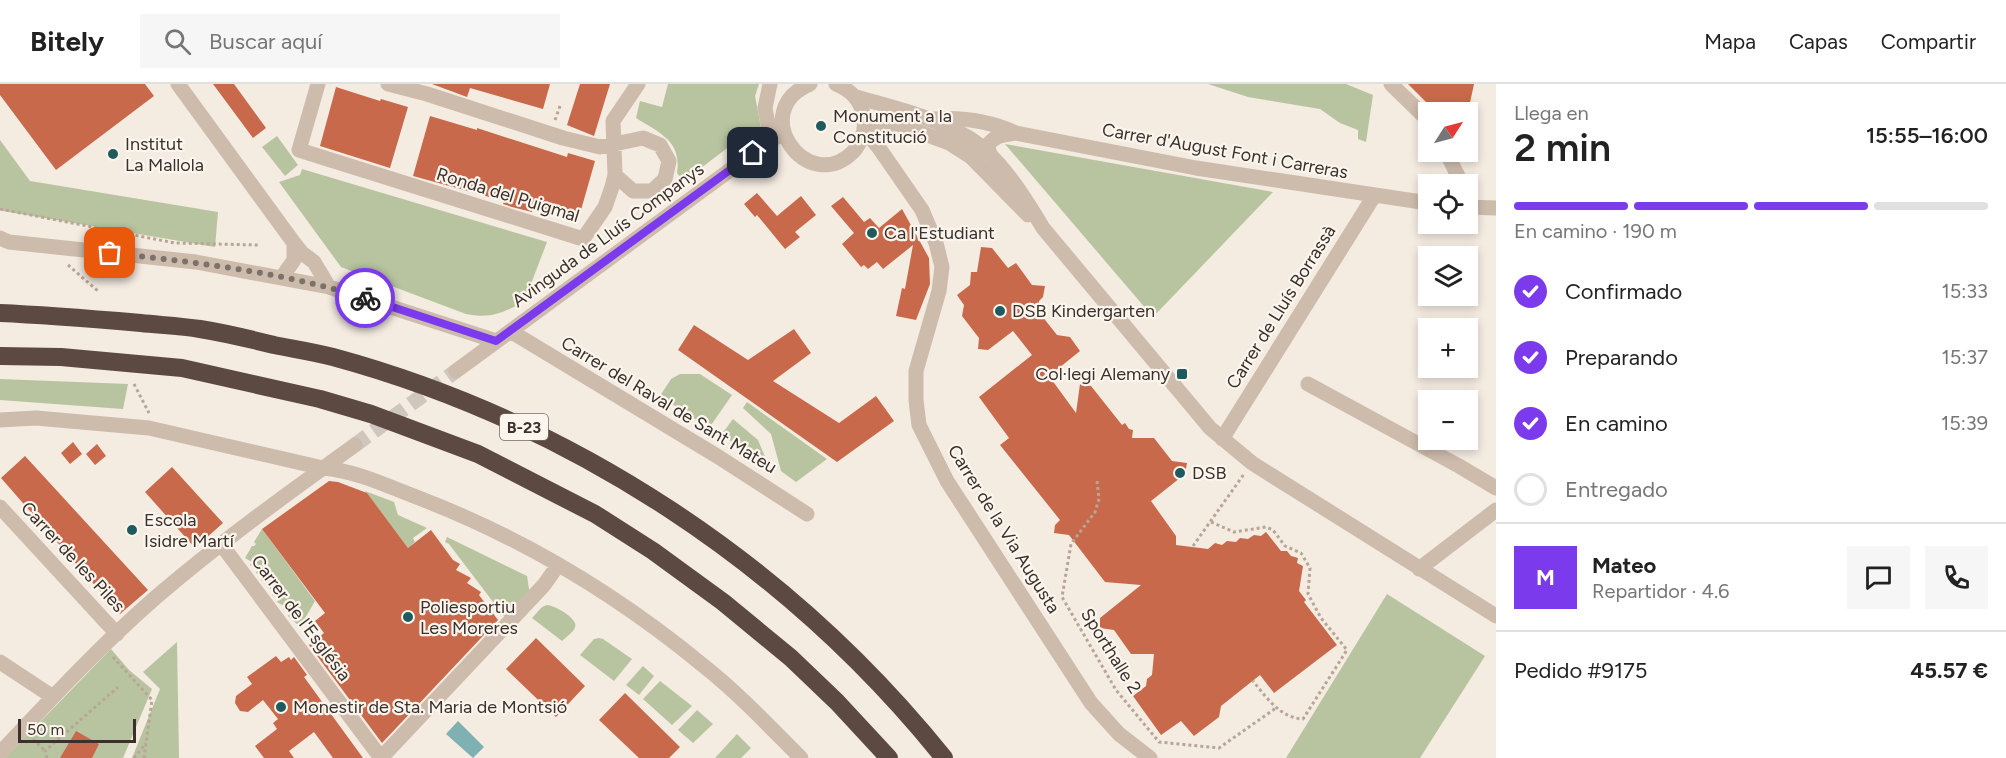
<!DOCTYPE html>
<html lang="es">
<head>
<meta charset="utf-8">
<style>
  :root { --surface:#fff; --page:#f6f6f6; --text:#222; --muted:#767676; --line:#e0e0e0; --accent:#7c3aed }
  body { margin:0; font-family:Figtree,sans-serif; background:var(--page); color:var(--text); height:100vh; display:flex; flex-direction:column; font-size:22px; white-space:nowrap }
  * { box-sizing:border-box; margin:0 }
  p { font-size:20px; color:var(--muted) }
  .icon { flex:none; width:33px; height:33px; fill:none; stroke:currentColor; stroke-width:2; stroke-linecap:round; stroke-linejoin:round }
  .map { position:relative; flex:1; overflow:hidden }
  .panel { display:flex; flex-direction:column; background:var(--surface); width:510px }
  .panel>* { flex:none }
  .needle { width:39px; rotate:54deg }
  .controls { position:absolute; left:1418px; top:18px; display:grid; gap:12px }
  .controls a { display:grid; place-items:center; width:60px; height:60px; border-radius:0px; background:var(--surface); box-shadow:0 3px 9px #0003; font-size:30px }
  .scale { position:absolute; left:18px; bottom:15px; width:118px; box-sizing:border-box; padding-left:6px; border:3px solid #3b302b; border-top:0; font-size:16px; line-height:21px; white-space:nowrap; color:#3b302b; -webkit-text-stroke:4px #fbf5ee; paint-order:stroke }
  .pin { position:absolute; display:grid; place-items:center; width:51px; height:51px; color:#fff; margin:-26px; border-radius:12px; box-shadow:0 3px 9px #0006 }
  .courier { position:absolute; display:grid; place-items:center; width:60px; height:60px; margin:-30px; border:4px solid #7c3aed; border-radius:50%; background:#fff; color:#222; box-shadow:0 2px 8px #0007 }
  .headline em { font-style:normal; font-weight:600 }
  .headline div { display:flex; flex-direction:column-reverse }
  .headline { display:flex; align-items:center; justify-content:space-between; height:102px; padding:0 18px }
  h1 { font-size:39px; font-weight:600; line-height:45px }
  .bar { display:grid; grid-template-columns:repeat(4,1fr); gap:9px 6px; align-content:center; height:72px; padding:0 18px }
  .bar i { height:8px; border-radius:4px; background:var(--line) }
  .bar .active { background:var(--accent) }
  .bar p { grid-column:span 4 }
  .line { display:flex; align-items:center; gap:15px; padding:0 18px; border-top:2px solid var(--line) }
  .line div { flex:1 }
  .round { display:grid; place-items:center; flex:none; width:63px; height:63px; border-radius:0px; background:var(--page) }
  ol { padding:0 18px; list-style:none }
  li { display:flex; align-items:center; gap:18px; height:66px }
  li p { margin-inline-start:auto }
  li .icon { padding:6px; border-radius:50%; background:var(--accent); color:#fff; stroke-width:4 }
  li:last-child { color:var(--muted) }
  li i { width:33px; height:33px; border:3px solid var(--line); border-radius:50% }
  header { display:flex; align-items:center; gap:36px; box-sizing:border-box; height:84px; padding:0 30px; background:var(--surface); border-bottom:2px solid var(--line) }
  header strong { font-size:28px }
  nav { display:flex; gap:33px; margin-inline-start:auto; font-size:21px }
  .search { width:420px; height:54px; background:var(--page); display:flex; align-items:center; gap:15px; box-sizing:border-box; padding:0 21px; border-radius:0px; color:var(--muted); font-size:22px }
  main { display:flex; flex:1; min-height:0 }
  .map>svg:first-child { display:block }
  .green { fill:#b8c4a0 }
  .water { fill:#7fb0b2 }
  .building { fill:#c8694b }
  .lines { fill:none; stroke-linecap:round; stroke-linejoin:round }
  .minor-tunnel { stroke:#cfc6bd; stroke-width:15; stroke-dasharray:15 8; stroke-linecap:butt }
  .path { stroke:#b9a596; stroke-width:3; stroke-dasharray:3 3; stroke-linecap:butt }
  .minor { stroke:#cdbbac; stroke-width:15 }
  .highway { stroke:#5c4a42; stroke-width:18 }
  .done { stroke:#7c716b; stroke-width:6; stroke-dasharray:0 10.8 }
  .route { stroke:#7c3aed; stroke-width:8 }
  .poi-dot { fill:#1f5a5e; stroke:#fbf5ee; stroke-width:2 }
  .labels { text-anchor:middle; stroke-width:4.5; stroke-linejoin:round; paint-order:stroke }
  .shield { fill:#fbf5ee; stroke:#756b66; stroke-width:1.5 }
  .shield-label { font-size:16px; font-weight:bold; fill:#3b302b }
  .poi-label { font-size:18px; fill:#3b302b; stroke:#fbf5ee; text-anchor:start }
  .street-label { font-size:18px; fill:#3b302b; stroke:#fbf5ee }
</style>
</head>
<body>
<header>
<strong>Bitely</strong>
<div class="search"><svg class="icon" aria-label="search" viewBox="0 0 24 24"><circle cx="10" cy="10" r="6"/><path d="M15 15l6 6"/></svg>Buscar aquí</div>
<nav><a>Mapa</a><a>Capas</a><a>Compartir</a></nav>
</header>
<main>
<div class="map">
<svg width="1496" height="674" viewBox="0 0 1496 674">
  <rect width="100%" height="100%" fill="#f4ebe1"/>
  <path class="green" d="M668 0H759L755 12 763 54 752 62 743 52 684 97 677 89C682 56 659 49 636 34L640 17 662 23Z
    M1208 0H1346L1373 11 1366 58 1358 55V46L1340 39 1320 25 1248 13Z
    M277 52 298 81 285 92 262 63Z
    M0 56 30 97 218 128 215 163 3 127 0 123Z
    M1005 60 1273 108 1153 233Z
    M302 85 547 158 524 218C502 229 491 235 466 230L341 183 279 98 300 91Z
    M680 290H700L732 311 709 344 660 312 671 295Z
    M0 295 128 300 123 325 0 316Z
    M747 318 827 375 796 398 781 387 771 350 743 324Z
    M733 335 758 356 768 380 721 351Z
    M365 407 394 418 398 431 427 444 413 454 415 458 408 464Z
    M262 445 315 517 300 543 288 532 290 529 283 525 284 522 277 518 279 515 272 511 274 507 267 503 268 500 261 496 263 493 256 489 257 486 250 481 252 478 245 474 252 462H254L256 460 254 458Z
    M447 453 527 492 530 511 506 535 449 460 445 458Z
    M1387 510 1485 572 1420 674H1286Z
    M547 521C554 521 579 535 575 543 574 548 565 554 562 557L532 534 542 523Z
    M599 554 603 555 632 575 614 597 580 571 594 555Z
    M177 558 179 674H132L160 605 143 588Z
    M111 565 129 586 152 605 123 674H5Z
    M643 582 654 592 639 611 626 601Z
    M660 597 692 622 672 641 643 615Z
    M697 626 713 640 693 659 678 646Z
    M737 650 751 664 741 674H715Z"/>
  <path class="water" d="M458 637 484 663 473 674 446 650Z"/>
  <path class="building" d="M0 0H145L154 12 56 86 0 11Z
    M213 0H234L266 44 253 54Z
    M432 0H550L543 25 470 4 467 13Z
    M580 0H610L594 52 567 41Z
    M1408 0H1474L1468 28H1436Z
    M336 3 380 17 381 15 408 23 390 84 320 62Z
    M430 32 477 46V44L567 73 568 69 595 77 577 140 533 124 532 128 512 123 503 120 504 117 413 92Z
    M757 109 777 132 801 112 816 131 795 148 800 153 785 165 757 131 755 133 744 120Z
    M843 113 864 138 870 134 879 144 902 125 929 174 930 200 916 236 896 232 902 204 905 205 913 161 883 185 877 178 868 185 864 181 861 183 842 160 854 149 831 122Z
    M981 163 992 164 1008 184 1016 179 1032 201 1045 202 1043 213 1039 217 1038 227 1057 251 1070 253 1080 267 1049 292 1076 329 1080 300 1091 302 1122 341 1125 339 1129 345 1133 346 1132 354H1154L1172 377 1187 379 1185 390 1151 417 1176 452V461L1208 465 1215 459 1222 461 1227 457 1236 458 1240 454 1248 455 1254 451 1261 452 1266 448 1281 467H1287L1291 472 1298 474 1297 479 1303 482 1299 507 1306 516 1304 518 1337 561 1274 609 1260 591 1221 622 1219 633 1194 652 1181 637 1161 651 1133 612 1146 602 1147 595 1152 591 1154 570H1131L1114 546 1100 544V534L1141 501 1105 498 1069 451 1054 449 1055 441 1060 436 1000 361 1009 354 979 313 1032 271 1013 247 988 266 978 265 979 254 962 232 964 221 957 211 970 201 971 188H977Z
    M694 241 748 276 794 245 811 269 773 297 839 339 876 312 894 337 837 378 678 266Z
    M73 358 82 370 70 380 61 369Z
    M97 360 106 372 95 381 86 370Z
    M25 372 148 506 120 530 1 394Z
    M172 383 223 439 195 464 145 408Z
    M329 397 338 398 367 409 408 464 431 446 453 476 460 480 456 486 471 494 467 499 481 508 479 511 498 536 382 659 309 561 324 549 315 537 325 529 262 445Z
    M536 554 585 602 556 633 506 585Z
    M276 572 281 578 289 573 291 576 294 573 307 591 304 593 363 674H333L314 648 289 667 294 674H264L255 662 277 645 273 639 278 635 263 616 248 628 240 627 235 619 236 612 252 600 247 593Z
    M625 609 680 663 669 674H639L599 636Z
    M76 647 99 660 92 674H60Z"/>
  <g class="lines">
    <path class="minor-tunnel" d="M355 361 456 287"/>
    <path class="path" d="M555 36 560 22
      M0 125 175 159 258 161
      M68 181 99 208
      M134 300 149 329
      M1097 397 1099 415 1095 428 1071 460 1062 513 1116 606 1159 658 1219 664 1276 624
      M1211 438 1234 448 1266 443 1273 446 1285 462 1301 469 1310 484 1308 510 1321 534 1347 566 1303 635C1280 634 1266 613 1253 597
      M1193 462 1244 390
      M113 573 152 616 144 674
      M33 655 45 667
      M47 674 45 667 118 603
      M134 674 146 659"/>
    <path class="minor" d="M178 0 294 159 302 169 314 178 329 203
      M318 0 299 66 583 155 605 123 612 103 615 91 613 37 638 0
      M388 0 427 10 563 54 600 63 643 54 660 61 669 77 665 95 652 107H633L615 91
      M770 0 765 24 771 56
      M810 0C746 27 807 113 853 68 861 59 866 46 864 34 862 18 851 6 836 0
      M1391 0 1428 36
      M856 13C895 24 934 33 969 54 1000 73 1025 114 1043 144L1210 344 1252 379 1496 532
      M933 35C961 33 990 37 1016 49L1196 84 1428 119
      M865 40H898L949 59 971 73 1028 131
      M864 46 879 64 922 126 936 159 942 183 939 207 916 287V316L919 341 947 397 1091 619 1119 650 1150 674
      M1446 68 1462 100
      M991 72 987 62C995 51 1002 51 1016 49
      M1467 123 1496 124
      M0 154 9 158 196 178 329 203 496 257
      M282 193 294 176V159
      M510 247 717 372 807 430
      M456 287 771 56 784 50
      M1308 300 1459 382 1496 404
      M0 336 36 334 149 344 323 384C357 387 387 402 419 414 523 454 619 512 705 583 739 610 770 643 801 674
      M1222 355 1374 112
      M0 423 117 550
      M221 460 381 674
      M1419 485 1496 426
      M0 578 53 613
      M0 669C50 616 100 562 155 514 219 459 287 410 355 361
      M381 674 544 501 558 481"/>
    <path class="highway" d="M0 229C47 231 94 235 141 239 160 241 181 242 200 245 225 249 250 255 274 261 294 265 314 268 333 273 572 338 789 481 944 674
      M0 272 61 273 182 284 320 315 371 330 478 370 595 430 653 467 723 518 791 574 837 618 889 674"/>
  </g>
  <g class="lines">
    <path class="done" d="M110 169C195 178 282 188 365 214"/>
    <path class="route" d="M365 214 496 257 753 69"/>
  </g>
  <g class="poi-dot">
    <circle cx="821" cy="42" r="6"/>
    <circle cx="113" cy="70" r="6"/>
    <circle cx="872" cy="149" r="6"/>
    <circle cx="1000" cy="227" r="6"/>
    <rect x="1176" y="284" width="12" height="12" rx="3"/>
    <circle cx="1180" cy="389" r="6"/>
    <circle cx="132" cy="446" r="6"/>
    <circle cx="408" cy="533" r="6"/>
    <circle cx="281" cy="623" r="6"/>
  </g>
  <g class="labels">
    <rect class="shield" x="500" y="330" width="48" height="26" rx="4.5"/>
    <g class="shield-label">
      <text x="524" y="349">B-23</text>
    </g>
    <g class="poi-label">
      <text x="833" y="38">Monument a la<tspan x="833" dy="21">Constitució</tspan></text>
      <text x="125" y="66">Institut<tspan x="125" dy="21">La Mallola</tspan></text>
      <text x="884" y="155">Ca l'Estudiant</text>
      <text x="1012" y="233">DSB Kindergarten</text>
      <text x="1170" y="296" text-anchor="end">Col·legi Alemany</text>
      <text x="1192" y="395">DSB</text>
      <text x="144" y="442">Escola<tspan x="144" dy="21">Isidre Martí</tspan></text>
      <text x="420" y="529">Poliesportiu<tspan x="420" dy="21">Les Moreres</tspan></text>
      <text x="293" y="629">Monestir de Sta. Maria de Montsió</text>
    </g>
    <g class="street-label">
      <text transform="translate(1225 67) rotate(10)" y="6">Carrer d'August Font i Carreras</text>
      <text transform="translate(508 111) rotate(17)" y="6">Ronda del Puigmal</text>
      <text transform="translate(608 151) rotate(-36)" y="6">Avinguda de Lluís Companys</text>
      <text transform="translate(1281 223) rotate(-58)" y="6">Carrer de Lluís Borrassà</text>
      <text transform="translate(669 321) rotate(31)" y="6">Carrer del Raval de Sant Mateu</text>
      <text transform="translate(1004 445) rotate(58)" y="6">Carrer de la Via Augusta</text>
      <text transform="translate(73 473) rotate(47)" y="6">Carrer de les Piles</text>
      <text transform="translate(301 534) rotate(53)" y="6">Carrer de l'Església</text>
      <text transform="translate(1111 567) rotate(58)" y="6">Sporthalle 2</text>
    </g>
  </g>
</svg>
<div class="controls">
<a><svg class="needle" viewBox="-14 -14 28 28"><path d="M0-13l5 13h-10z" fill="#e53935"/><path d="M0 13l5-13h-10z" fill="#767676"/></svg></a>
<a><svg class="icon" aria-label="locate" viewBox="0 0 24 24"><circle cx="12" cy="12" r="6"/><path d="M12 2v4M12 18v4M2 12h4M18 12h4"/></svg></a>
<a><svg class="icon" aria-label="layers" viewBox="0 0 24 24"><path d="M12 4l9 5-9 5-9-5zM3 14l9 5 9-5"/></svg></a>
<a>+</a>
<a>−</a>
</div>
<div class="scale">50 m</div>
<div class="pin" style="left:110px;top:169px;background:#ea580c"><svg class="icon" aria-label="bag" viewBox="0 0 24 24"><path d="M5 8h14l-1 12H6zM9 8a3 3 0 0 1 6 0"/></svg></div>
<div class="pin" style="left:753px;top:69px;background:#1f2937"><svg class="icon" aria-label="home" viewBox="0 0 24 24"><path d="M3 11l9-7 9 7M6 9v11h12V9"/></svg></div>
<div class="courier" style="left:365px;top:214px"><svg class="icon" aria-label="bike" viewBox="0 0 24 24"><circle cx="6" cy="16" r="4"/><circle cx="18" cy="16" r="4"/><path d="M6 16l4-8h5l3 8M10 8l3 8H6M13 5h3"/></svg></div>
</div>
<section class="panel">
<div class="headline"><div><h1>2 min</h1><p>Llega en</p></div><em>15:55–16:00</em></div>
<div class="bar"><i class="active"></i><i class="active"></i><i class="active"></i><i></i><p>En camino · 190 m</p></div>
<ol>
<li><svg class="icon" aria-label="check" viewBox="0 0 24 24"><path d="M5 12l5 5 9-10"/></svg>Confirmado<p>15:33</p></li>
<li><svg class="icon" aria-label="check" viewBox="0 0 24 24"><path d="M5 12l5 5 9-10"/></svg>Preparando<p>15:37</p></li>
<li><svg class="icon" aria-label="check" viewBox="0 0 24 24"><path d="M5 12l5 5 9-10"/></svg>En camino<p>15:39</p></li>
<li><i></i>Entregado</li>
</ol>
<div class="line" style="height:108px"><b class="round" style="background:var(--accent);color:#fff">M</b><div><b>Mateo</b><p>Repartidor · 4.6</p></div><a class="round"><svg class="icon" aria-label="chat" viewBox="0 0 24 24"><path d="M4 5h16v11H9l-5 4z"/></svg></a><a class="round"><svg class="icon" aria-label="phone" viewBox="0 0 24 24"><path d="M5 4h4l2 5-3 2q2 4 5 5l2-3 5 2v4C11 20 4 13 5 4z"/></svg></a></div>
<div class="line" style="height:78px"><div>Pedido #9175</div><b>45.57 €</b></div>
</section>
</main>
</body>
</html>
